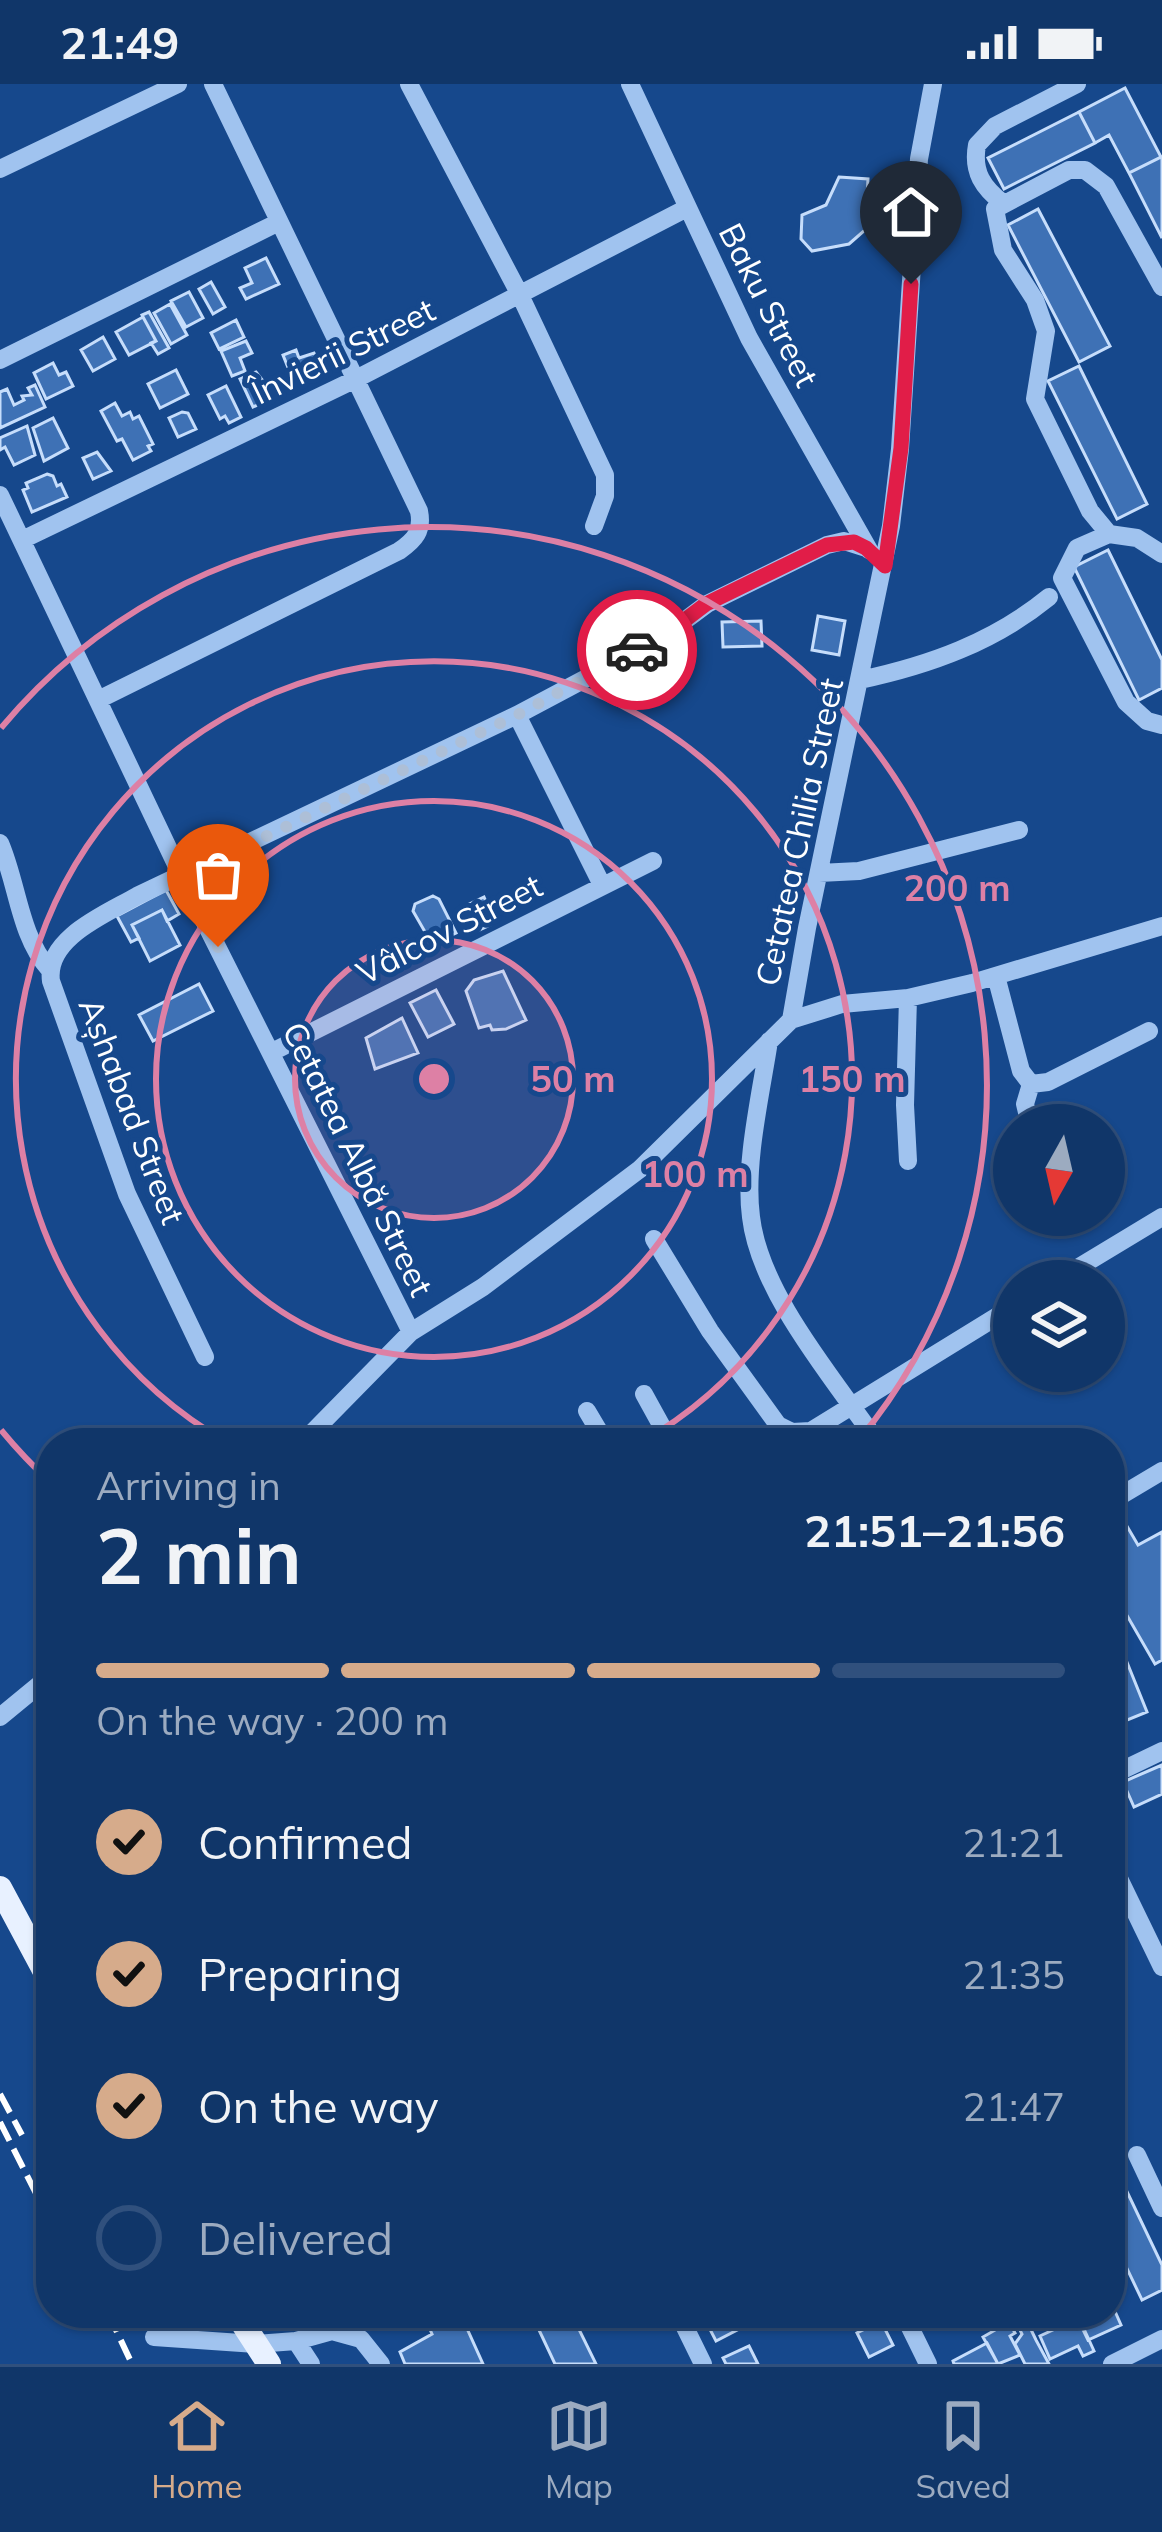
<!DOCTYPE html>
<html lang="en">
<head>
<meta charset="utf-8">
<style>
  :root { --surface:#103669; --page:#1e4171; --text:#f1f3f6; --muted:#9cabc0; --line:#30507d; --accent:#d6ab8b }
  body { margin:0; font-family:Mulish,sans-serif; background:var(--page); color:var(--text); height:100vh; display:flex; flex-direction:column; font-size:45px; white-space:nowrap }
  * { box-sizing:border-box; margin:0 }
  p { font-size:39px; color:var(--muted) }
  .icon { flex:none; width:66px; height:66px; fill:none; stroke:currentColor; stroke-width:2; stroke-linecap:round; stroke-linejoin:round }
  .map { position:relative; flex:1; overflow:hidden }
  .details { position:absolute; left:36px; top:1344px; width:1089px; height:900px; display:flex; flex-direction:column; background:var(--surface); border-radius:48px; box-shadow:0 3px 9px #0004,0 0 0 3px var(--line) }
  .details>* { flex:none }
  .needle { width:78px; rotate:188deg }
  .fabs { position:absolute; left:993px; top:1020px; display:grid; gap:24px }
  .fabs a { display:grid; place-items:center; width:132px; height:132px; border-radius:50%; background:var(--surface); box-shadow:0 3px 9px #0004,0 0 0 3px var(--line); font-size:60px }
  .pin { position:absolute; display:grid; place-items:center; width:102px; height:102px; color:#fff; margin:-123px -51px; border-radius:50% 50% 50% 0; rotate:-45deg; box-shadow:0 0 12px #0007 }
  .pin .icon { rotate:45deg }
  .courier { position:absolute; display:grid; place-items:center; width:120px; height:120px; margin:-60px; border:9px solid #e11d48; border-radius:50%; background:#fff; color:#222; box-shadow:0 3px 15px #0007 }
  .summary em { font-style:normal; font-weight:700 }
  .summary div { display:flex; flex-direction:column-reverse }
  .summary { display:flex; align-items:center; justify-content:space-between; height:204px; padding:0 60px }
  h1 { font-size:78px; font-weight:700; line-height:90px }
  .bar { display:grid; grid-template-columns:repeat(4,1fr); gap:18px 12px; align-content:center; height:144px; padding:0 60px }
  .bar i { height:15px; border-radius:9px; background:var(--line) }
  .bar .active { background:var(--accent) }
  .bar p { grid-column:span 4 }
  ol { padding:0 60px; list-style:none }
  li { display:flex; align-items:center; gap:36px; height:132px }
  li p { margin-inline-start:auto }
  li .icon { padding:12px; border-radius:50%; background:var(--accent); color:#111; stroke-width:4 }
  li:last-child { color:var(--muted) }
  li i { width:66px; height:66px; border:6px solid var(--line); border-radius:50% }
  .status { display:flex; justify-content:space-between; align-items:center; height:84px; padding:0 60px; background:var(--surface); direction:ltr }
  .status svg { height:33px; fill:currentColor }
  .menu { display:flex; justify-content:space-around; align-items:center; height:168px; border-top:3px solid var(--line); background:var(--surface); font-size:33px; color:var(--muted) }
  .menu a { display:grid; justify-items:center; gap:6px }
  .menu .active { color:var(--accent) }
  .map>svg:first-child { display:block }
  .building { fill:#3e71b5; stroke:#c6ddfb; stroke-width:3 }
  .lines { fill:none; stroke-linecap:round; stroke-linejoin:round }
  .minor { stroke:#a0c3ef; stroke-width:18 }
  .major { stroke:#e8f1ff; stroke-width:24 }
  .rail { stroke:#fff; stroke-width:6; stroke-dasharray:21 9; stroke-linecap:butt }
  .done { stroke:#adbfd7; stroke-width:12; stroke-dasharray:0 21.6 }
  .route { stroke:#e11d48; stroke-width:15 }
  .ring { fill:none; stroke:#dd80a5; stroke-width:6 }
  .labels { text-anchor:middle; stroke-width:10; stroke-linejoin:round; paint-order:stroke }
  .street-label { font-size:33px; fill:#fff; stroke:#16488c }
  .centre { fill:#dd80a5; stroke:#16488c; stroke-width:6 }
  .ring-label { font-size:36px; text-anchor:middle; font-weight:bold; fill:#dd80a5; stroke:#16488c; stroke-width:10; stroke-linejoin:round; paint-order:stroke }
</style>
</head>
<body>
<div class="status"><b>21:49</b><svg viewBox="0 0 49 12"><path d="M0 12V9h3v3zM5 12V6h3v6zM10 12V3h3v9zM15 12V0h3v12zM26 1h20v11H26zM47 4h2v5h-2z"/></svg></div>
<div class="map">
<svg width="1162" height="2280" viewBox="0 0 1162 2280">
  <rect width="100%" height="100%" fill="#16488c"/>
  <path class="building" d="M1125 4 1161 73 1129 89 1109 51 1095 59 1079 28Z
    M1079 28 1095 59 1004 105 988 74Z
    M1161 73 1162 75V154L1129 89Z
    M839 93 868 95 865 146 849 160 812 167 801 155 802 131 826 121Z
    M1038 125 1110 262 1079 278 1008 141Z
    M266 174 279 200 246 215 240 204 252 199 245 184Z
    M211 198 225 223 213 230 199 205Z
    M189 208 203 234 186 243 171 217Z
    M170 220 187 251 171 260 154 229Z
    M149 228 169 264 158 270 151 259 156 257 142 231Z
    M143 233 156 257 129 271 116 248Z
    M236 236 244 253 219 265 211 249Z
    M103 253 115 275 93 287 81 266Z
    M246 257 252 269 240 274 245 287 232 292 221 267Z
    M296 266 299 274 314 269 321 285 293 296 283 271Z
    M53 279 59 291 66 288 73 302 46 315 34 289Z
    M1079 282 1147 420 1117 435 1048 297Z
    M176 286 188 310 160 324 148 300Z
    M256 288 267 302 262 305 267 317 253 323 240 295Z
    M35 301 45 323 0 344V308L7 305 14 321 24 316 22 312 32 311 28 304Z
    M226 302 241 333 229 339 225 332 220 335 208 311Z
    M115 319 122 332 130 328 133 335 139 332 153 360 148 362 151 367 133 376 122 355 117 357 101 327Z
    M182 328 188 329 196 345 178 353 169 334Z
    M53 334 68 364 44 377 33 344Z
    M27 342 35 371 14 381 5 363 0 366V354Z
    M97 368 111 387 93 395 83 374Z
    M47 390 53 392 57 402 61 400 67 413 32 428 23 406 28 404 26 399Z
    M1108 466 1162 576V604L1139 616 1074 483Z
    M818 532 845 537 839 571 812 566Z
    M761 537 762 562 723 563 722 538Z
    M166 806 179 830 167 837 162 826 132 841 139 854 131 858 117 832Z
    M433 812 439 815 456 849 432 860 413 827 415 820Z
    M484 813 490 827 484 830 490 841 473 849 461 824Z
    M162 826 180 861 150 877 132 841Z
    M503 887 526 936 506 945 492 946 490 941 479 944 466 907 474 896Z
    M199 900 213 927 153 957 139 931Z
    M436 906 454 940 428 953 410 919Z
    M402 934 418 969 375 985 366 954Z
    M1121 1432 1138 1461 1162 1448V1576L1155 1580 1110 1502V1439Z
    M1110 1536 1147 1628 1110 1643Z
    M1162 1681V1710L1134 1723 1123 1698Z
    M1110 2072 1162 2181V2206L1142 2216 1110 2149Z
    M1110 2216 1121 2241 1088 2256 1075 2229H1110Z
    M435 2229H460L483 2280H405L400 2268 432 2250 425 2234Z
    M531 2229H571L596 2280H555Z
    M728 2229 737 2246 716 2257 702 2230Z
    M1024 2231 1036 2256 1049 2280H1025L1015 2260 1022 2250 1015 2236Z
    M1079 2234 1094 2267 1083 2272 1078 2262 1050 2275 1040 2252Z
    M881 2237 893 2261 869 2273 857 2249Z
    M1009 2238 1015 2249 1010 2252 1020 2271 998 2280 983 2253Z
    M987 2259 998 2280H954L953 2277Z
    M749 2262 758 2280H726L723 2274Z"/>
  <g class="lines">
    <path class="minor" d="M409 0 520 211 605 391V412L594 442
      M630 0 749 254 869 466
      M0 85 178 0
      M1004 120C983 104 972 88 977 61L995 42 1077 0
      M1162 203 1106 102 1085 86H1069L995 125 1003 166 1035 216 1046 247 1035 315 1090 427 1109 450 1137 454 1162 470
      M0 276 279 138
      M0 411 182 793 411 1248
      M1109 450 1077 464 1062 494 1126 618 1147 637 1162 641
      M22 456 356 295 687 124
      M860 596C930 581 994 558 1049 513
      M100 615 399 467C415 456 423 447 419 427L213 0
      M517 631 602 801
      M0 759C18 801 19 850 49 885
      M819 789 859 787 1019 746
      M996 892 1021 987 1031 1000 1048 998 1149 947
      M791 936 842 920 908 914 972 899 1162 842
      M769 957C761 1010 744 1080 751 1133 760 1210 835 1296 878 1359
      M272 968 653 777
      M1030 1041 1025 1020 1031 1000
      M908 1077 905 1021 908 914
      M654 1155 710 1247 778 1341 792 1348 811 1347 1014 1222
      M1056 1197 1162 1133
      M205 1273 127 1110 51 897C45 854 106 830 137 812L517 631 660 555 707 520 827 461 844 457 866 464
      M644 1310 671 1359
      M587 1327 606 1359
      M302 1359 411 1248 483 1203 640 1085 791 936 807 844 891 442 900 365 919 75 933 0
      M1110 1418 1162 1387
      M0 1633 51 1591
      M1110 1692 1162 1667
      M1110 1776 1162 1883
      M1137 2071 1162 2124
      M678 2229 703 2280
      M903 2229 928 2280
      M154 2253 256 2260 296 2257 332 2247 361 2255 381 2280
      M296 2257 311 2280
      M1112 2280 1162 2255"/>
    <path class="major" d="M0 1804 51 1899
      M236 2229 269 2280"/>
    <path class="rail" d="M0 2010 22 2051
      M0 2038 51 2139
      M108 2229 132 2280"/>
  </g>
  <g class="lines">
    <path class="done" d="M218 863 182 793 517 631 637 566"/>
    <path class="route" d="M637 566 660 555 706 520 827 461 854 458 866 464 885 482 901 364 911 200"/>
  </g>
  <circle cx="434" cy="995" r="139" fill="#dd80a5" fill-opacity=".12"/>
  <g class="ring">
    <circle cx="434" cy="995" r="139"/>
    <circle cx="434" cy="995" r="278"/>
    <path d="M228 1359A418 418 0 1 1 640 1359"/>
    <path d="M51 1399A557 557 0 0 1 1 1346M1 644A557 557 0 1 1 858 1357"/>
  </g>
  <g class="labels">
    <g class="street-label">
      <text transform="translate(769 221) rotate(63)" y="12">Baku Street</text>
      <text transform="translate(343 267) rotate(-26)" y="12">Învierii Street</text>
      <text transform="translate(799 748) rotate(-78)" y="12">Cetatea Chilia Street</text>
      <text transform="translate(449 845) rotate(-27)" y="12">Vâlcov Street</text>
      <text transform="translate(132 1027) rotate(69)" y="12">Așhabad Street</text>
      <text transform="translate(358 1075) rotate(64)" y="12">Cetatea Albă Street</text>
    </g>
  </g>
  <circle cx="434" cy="995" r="18" class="centre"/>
  <g class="ring-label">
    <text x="957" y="817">200 m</text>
    <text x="573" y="1008">50 m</text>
    <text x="852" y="1008">150 m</text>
    <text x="695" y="1103">100 m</text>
  </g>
</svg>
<div class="fabs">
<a><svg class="needle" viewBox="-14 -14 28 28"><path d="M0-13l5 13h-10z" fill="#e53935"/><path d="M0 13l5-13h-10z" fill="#9cabc0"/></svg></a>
<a><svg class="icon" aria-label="layers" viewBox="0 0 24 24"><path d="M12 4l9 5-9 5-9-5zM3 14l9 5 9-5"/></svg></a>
</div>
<div class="pin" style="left:218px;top:863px;background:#ea580c"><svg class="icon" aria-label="bag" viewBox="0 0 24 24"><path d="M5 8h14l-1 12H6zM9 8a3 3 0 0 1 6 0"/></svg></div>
<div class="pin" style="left:911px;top:200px;background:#1f2937"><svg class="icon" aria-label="home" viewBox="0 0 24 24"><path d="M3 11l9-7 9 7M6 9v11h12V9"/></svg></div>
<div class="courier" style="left:637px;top:566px"><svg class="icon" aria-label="car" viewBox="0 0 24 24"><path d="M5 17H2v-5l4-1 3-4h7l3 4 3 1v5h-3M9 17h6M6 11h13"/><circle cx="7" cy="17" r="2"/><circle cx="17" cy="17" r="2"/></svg></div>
<section class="details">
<div class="summary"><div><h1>2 min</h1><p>Arriving in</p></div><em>21:51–21:56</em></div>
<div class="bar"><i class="active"></i><i class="active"></i><i class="active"></i><i></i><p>On the way · 200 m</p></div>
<ol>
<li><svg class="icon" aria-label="check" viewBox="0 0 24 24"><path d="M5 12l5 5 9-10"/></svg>Confirmed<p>21:21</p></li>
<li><svg class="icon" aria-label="check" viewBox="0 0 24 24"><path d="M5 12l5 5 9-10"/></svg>Preparing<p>21:35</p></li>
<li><svg class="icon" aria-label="check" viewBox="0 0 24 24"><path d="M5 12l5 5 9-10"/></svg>On the way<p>21:47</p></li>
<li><i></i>Delivered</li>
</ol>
</section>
</div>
<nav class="menu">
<a class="active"><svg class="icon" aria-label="home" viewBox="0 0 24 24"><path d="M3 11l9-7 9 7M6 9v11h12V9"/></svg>Home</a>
<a><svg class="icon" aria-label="map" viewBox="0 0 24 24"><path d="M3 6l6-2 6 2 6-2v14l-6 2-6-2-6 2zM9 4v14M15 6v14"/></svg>Map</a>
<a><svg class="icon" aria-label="saved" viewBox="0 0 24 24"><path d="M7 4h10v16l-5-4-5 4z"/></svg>Saved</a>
</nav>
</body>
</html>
